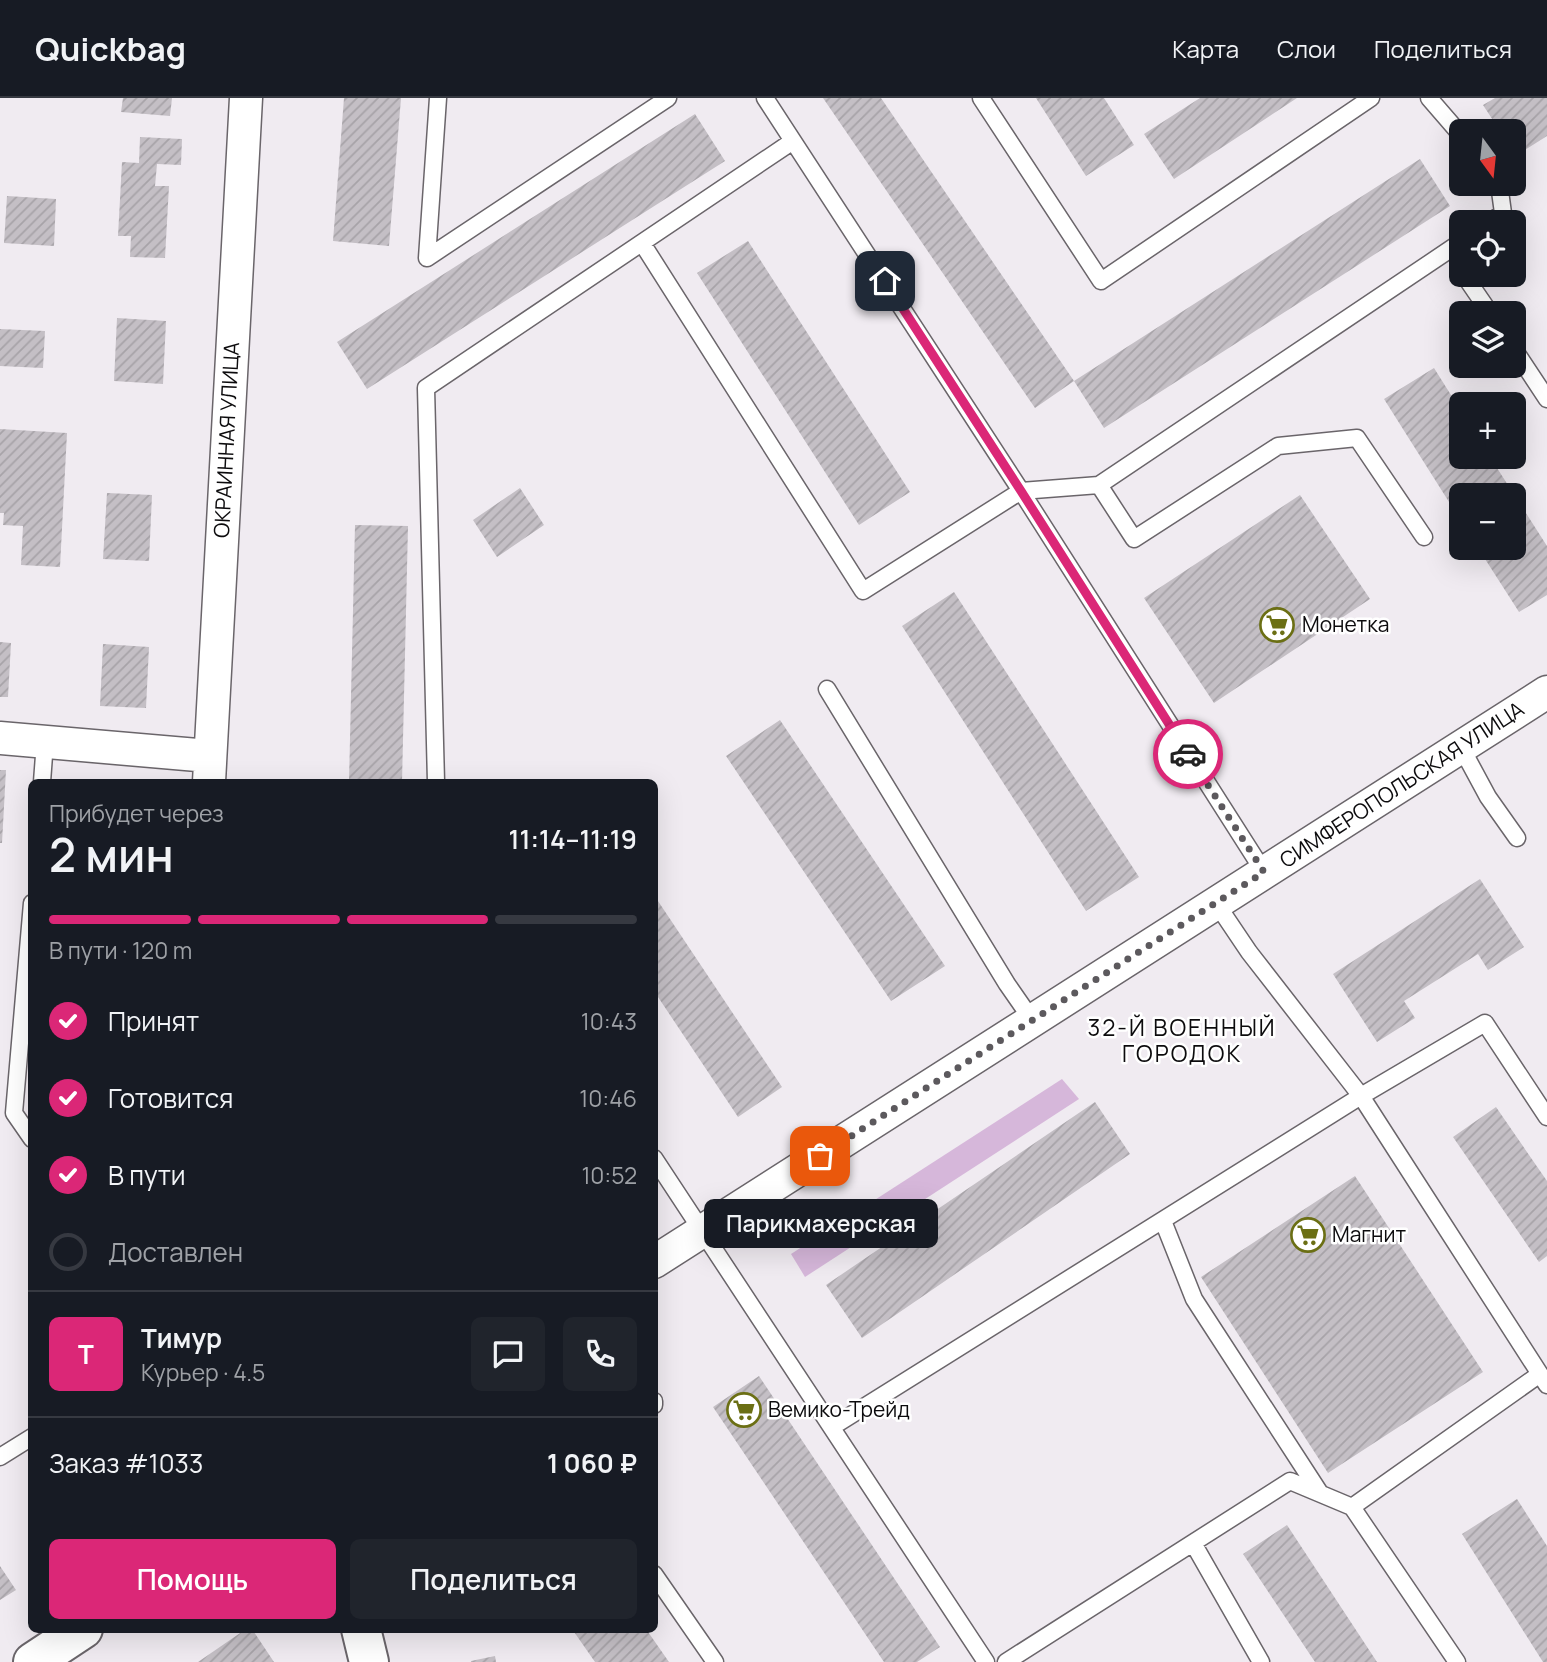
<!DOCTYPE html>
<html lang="ru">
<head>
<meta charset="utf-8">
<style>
  :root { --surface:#171b24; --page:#20242c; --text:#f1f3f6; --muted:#9ea1a6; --line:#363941; --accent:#db2777 }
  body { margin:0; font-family:Manrope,sans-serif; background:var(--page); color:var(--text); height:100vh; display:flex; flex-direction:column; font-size:26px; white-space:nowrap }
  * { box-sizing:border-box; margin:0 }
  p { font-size:23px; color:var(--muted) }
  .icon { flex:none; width:38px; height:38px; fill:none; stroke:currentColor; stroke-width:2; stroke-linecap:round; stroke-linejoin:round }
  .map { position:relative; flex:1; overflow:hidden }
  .details { position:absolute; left:28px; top:681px; width:630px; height:854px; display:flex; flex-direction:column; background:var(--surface); border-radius:10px; box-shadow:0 7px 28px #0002 }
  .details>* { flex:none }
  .needle { width:46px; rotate:165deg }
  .fabs { position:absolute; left:1449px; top:21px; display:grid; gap:14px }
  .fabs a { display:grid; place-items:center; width:77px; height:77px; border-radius:10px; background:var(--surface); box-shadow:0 7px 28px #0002; font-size:35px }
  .pin { position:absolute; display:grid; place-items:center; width:60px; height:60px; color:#fff; margin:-30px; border-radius:14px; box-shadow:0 4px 10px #0006 }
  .courier { position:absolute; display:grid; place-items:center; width:70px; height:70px; margin:-35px; border:5px solid #db2777; border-radius:50%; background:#fff; color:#222; box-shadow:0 2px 9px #0007 }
  .bubble { position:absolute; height:49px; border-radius:10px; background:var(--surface); box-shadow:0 7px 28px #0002; font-size:23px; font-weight:600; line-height:49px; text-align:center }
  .overview em { font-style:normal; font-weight:600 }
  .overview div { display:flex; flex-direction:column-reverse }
  .overview { display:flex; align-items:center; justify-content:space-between; height:119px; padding:0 21px }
  h1 { font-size:46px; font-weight:600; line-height:52px }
  .bar { display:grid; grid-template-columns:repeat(4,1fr); gap:10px 7px; align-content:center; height:84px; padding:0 21px }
  .bar i { height:9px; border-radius:5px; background:var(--line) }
  .bar .current { background:var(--accent) }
  .bar p { grid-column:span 4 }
  .line { display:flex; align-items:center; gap:18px; padding:0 21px; border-top:2px solid var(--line) }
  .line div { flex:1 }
  .round { display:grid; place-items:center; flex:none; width:74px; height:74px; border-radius:10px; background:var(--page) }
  ol { padding:0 21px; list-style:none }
  li { display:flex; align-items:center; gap:21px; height:77px }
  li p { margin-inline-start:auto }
  li .icon { padding:7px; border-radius:50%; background:var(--accent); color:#fff; stroke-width:4 }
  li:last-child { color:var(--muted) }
  li i { width:38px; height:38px; border:4px solid var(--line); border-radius:50% }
  .button { display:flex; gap:14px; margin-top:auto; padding:14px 21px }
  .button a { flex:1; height:80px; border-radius:10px; background:var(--accent); color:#fff; font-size:28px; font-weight:600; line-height:80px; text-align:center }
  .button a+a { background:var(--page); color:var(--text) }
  header { display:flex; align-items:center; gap:42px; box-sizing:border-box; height:98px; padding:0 35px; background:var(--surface); border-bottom:2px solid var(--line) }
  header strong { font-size:33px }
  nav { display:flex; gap:38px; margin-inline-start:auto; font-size:24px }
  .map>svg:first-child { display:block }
  .green { fill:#d6b7da }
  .building { fill:url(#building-hatch) }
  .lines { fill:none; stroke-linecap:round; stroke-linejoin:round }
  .lane-casing { stroke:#6a656a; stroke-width:19 }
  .street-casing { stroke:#6a656a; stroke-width:35 }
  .secondary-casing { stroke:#6a656a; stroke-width:42 }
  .lane { stroke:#fff; stroke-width:16 }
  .street { stroke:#fff; stroke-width:32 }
  .secondary { stroke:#fff; stroke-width:38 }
  .done { stroke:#5c595d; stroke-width:7; stroke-dasharray:0 12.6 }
  .route { stroke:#db2777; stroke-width:9 }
  .labels { text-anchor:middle; stroke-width:5; stroke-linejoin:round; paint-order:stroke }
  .street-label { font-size:21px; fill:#0c0b0d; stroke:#fff }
  .poi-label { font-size:21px; fill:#0c0b0d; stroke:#fff; text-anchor:start }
  .neighbourhood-label { font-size:23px; letter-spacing:2px; fill:#0c0b0d; stroke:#fff }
</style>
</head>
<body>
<header>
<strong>Quickbag</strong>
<nav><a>Карта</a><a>Слои</a><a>Поделиться</a></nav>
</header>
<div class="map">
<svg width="1547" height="1564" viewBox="0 0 1547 1564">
  <defs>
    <pattern id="building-hatch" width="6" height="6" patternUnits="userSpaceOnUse" patternTransform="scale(1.75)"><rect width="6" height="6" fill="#c4bfc5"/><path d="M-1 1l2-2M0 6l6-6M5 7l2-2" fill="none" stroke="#a7a3a8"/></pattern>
  </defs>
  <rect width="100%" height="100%" fill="#f0ebf1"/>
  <path class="green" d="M1062 981 1079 1001 805 1179 791 1156Z"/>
  <path class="building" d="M123 0H172L170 18 121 14Z
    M344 0H401L389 148 333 143Z
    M823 0H881L1074 283 1420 61 1450 108 1104 330 1074 283 1035 310Z
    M1036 0H1104L1134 47 1086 78Z
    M1200 0H1297L1174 81 1144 36Z
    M1495 0H1547V38L1515 58 1514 33H1500L1483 7Z
    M695 16 725 63 367 291 337 244Z
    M140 39 182 41 181 67 157 66 155 88H169L165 160 130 159 131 138H118L122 64 139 65Z
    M7 98 56 101 54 148 4 145Z
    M748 143 910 394 859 427 697 175Z
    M117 220 166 223 163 286 114 283Z
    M0 231 45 233 43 270 0 268Z
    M1434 270 1461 313V359H1490L1547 448V497L1519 514 1478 450H1514V397H1461V423L1384 301Z
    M0 331 67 335 60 469 21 467 23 428 3 427 4 415H0Z
    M520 390 544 427 497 459 473 422Z
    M107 395 152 397 149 463 103 461Z
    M1300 397 1370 501 1214 605 1144 500Z
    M355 427 408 428 402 684H349Z
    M954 494 1139 779 1086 813 902 528Z
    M0 544 11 545 8 599H0Z
    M103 546 149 549 146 610 100 608Z
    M780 622 945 868 891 903 726 658Z
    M0 672H6L2 745H0Z
    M1480 781 1524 849 1488 872 1478 856 1404 903 1415 920 1377 944 1333 876Z
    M654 797 782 989 738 1019 654 893Z
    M1095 1004 1130 1056 862 1240 826 1187Z
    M1496 1009 1547 1083V1158L1539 1164 1453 1039Z
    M1355 1078 1483 1274 1328 1375 1201 1179Z
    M759 1278 940 1549 917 1564H884L713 1309Z
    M1517 1401 1547 1448V1564H1543L1462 1436Z
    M1287 1427 1377 1564H1315L1243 1456Z
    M0 1468 16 1492 0 1502Z
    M246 1531H252L274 1564H198Z
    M572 1531H646L669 1564H595Z
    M495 1558 496 1564H471V1563Z"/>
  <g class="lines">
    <g class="lane-casing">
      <path id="lane" d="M765 0 1021 393 1099 387 1461 144
        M981 0 1101 183 1371 0
        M1429 0 1461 37
        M1490 124 1503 115 1499 86
        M642 145 863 493 1021 393 1264 774
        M427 160 668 0
        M427 160 438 0
        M1464 177 1490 215
        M1514 251 1547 301
        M1099 387 1134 441 1278 348 1357 340 1424 439
        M827 591 1007 886 1032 922
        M1461 649 1488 699 1517 740
        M42 684 45 644
        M436 684 426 290 793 43
        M32 805 14 1015 32 1041
        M1216 805 1249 854 1361 998 1547 1287
        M654 1060 986 1564
        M1163 1123 1194 1201 1320 1395
        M654 1303V1307
        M832 1329 1361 998 1485 925 1547 1019
        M0 1359 32 1339
        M1352 1409 1457 1564
        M1193 1445 1261 1564
        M654 1476 715 1564
        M1006 1564 1290 1383 1352 1409 1540 1276"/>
    </g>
    <g class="street-casing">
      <path id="street" d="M0 640 209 658
        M209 684 246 0
        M654 1164 1547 594"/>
    </g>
    <g class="secondary-casing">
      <path id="secondary" d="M361 1531 369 1564
        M33 1564 83 1531"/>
    </g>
    <use href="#lane" class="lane"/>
    <use href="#street" class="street"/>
    <use href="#secondary" class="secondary"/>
  </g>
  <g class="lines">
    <path class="done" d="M820 1058 1264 774 1188 656"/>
    <path class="route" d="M885 183 1021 393 1188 656"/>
  </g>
  <defs>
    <g id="supermarket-ring" transform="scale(1.75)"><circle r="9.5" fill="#fff" stroke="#6b6f14" stroke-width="1.5"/><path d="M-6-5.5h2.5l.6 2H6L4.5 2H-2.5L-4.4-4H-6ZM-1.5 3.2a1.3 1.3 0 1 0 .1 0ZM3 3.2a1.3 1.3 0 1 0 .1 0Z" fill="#6b6f14"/></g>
  </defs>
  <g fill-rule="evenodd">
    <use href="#supermarket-ring" x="1277" y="527"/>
    <use href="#supermarket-ring" x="1308" y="1137"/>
    <use href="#supermarket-ring" x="744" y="1312"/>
  </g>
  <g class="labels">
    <g class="street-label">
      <text transform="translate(227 342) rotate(-87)" y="7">ОКРАИННАЯ УЛИЦА</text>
      <text transform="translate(1402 687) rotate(-33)" y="7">СИМФЕРОПОЛЬСКАЯ УЛИЦА</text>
    </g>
    <g class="poi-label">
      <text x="1302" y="534">Монетка</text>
      <text x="1332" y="1144">Магнит</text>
      <text x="768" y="1319">Вемико-Трейд</text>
    </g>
    <g class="neighbourhood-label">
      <text x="1182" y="938">32-Й ВОЕННЫЙ<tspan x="1182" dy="26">ГОРОДОК</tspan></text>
    </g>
  </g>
</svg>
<div class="fabs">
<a><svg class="needle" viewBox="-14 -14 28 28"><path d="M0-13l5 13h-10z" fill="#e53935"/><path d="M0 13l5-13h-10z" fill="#9ea1a6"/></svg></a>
<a><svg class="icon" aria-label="locate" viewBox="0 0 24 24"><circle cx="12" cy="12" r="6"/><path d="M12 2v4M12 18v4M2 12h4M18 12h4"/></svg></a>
<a><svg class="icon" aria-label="layers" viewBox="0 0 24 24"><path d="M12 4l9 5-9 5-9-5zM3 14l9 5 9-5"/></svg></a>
<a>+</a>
<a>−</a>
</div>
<div class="pin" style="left:820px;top:1058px;background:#ea580c"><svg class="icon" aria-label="bag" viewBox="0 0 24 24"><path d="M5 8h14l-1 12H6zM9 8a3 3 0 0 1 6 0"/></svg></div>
<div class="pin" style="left:885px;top:183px;background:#1f2937"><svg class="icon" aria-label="home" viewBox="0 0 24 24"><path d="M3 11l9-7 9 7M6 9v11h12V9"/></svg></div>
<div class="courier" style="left:1188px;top:656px"><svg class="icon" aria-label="car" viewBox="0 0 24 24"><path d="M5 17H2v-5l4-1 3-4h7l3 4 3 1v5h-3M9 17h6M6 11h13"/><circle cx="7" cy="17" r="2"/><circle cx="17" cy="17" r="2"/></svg></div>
<div class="bubble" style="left:704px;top:1101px;width:234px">Парикмахерская</div>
<section class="details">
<div class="overview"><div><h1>2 мин</h1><p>Прибудет через</p></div><em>11:14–11:19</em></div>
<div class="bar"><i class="current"></i><i class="current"></i><i class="current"></i><i></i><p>В пути · 120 m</p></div>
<ol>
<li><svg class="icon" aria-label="check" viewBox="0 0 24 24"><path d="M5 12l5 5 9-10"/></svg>Принят<p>10:43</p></li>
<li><svg class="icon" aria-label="check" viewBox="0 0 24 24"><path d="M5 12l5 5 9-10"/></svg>Готовится<p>10:46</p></li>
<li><svg class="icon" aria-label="check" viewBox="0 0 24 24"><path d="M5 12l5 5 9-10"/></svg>В пути<p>10:52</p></li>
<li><i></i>Доставлен</li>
</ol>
<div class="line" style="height:126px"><b class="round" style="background:var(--accent);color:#fff">Т</b><div><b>Тимур</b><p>Курьер · 4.5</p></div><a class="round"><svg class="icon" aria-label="chat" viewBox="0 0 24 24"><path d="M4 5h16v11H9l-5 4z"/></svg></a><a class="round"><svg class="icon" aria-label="phone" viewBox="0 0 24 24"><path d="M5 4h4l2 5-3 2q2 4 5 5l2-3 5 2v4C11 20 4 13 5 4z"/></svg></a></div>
<div class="line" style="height:91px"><div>Заказ #1033</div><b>1 060 ₽</b></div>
<div class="button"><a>Помощь</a><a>Поделиться</a></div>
</section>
</div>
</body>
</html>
